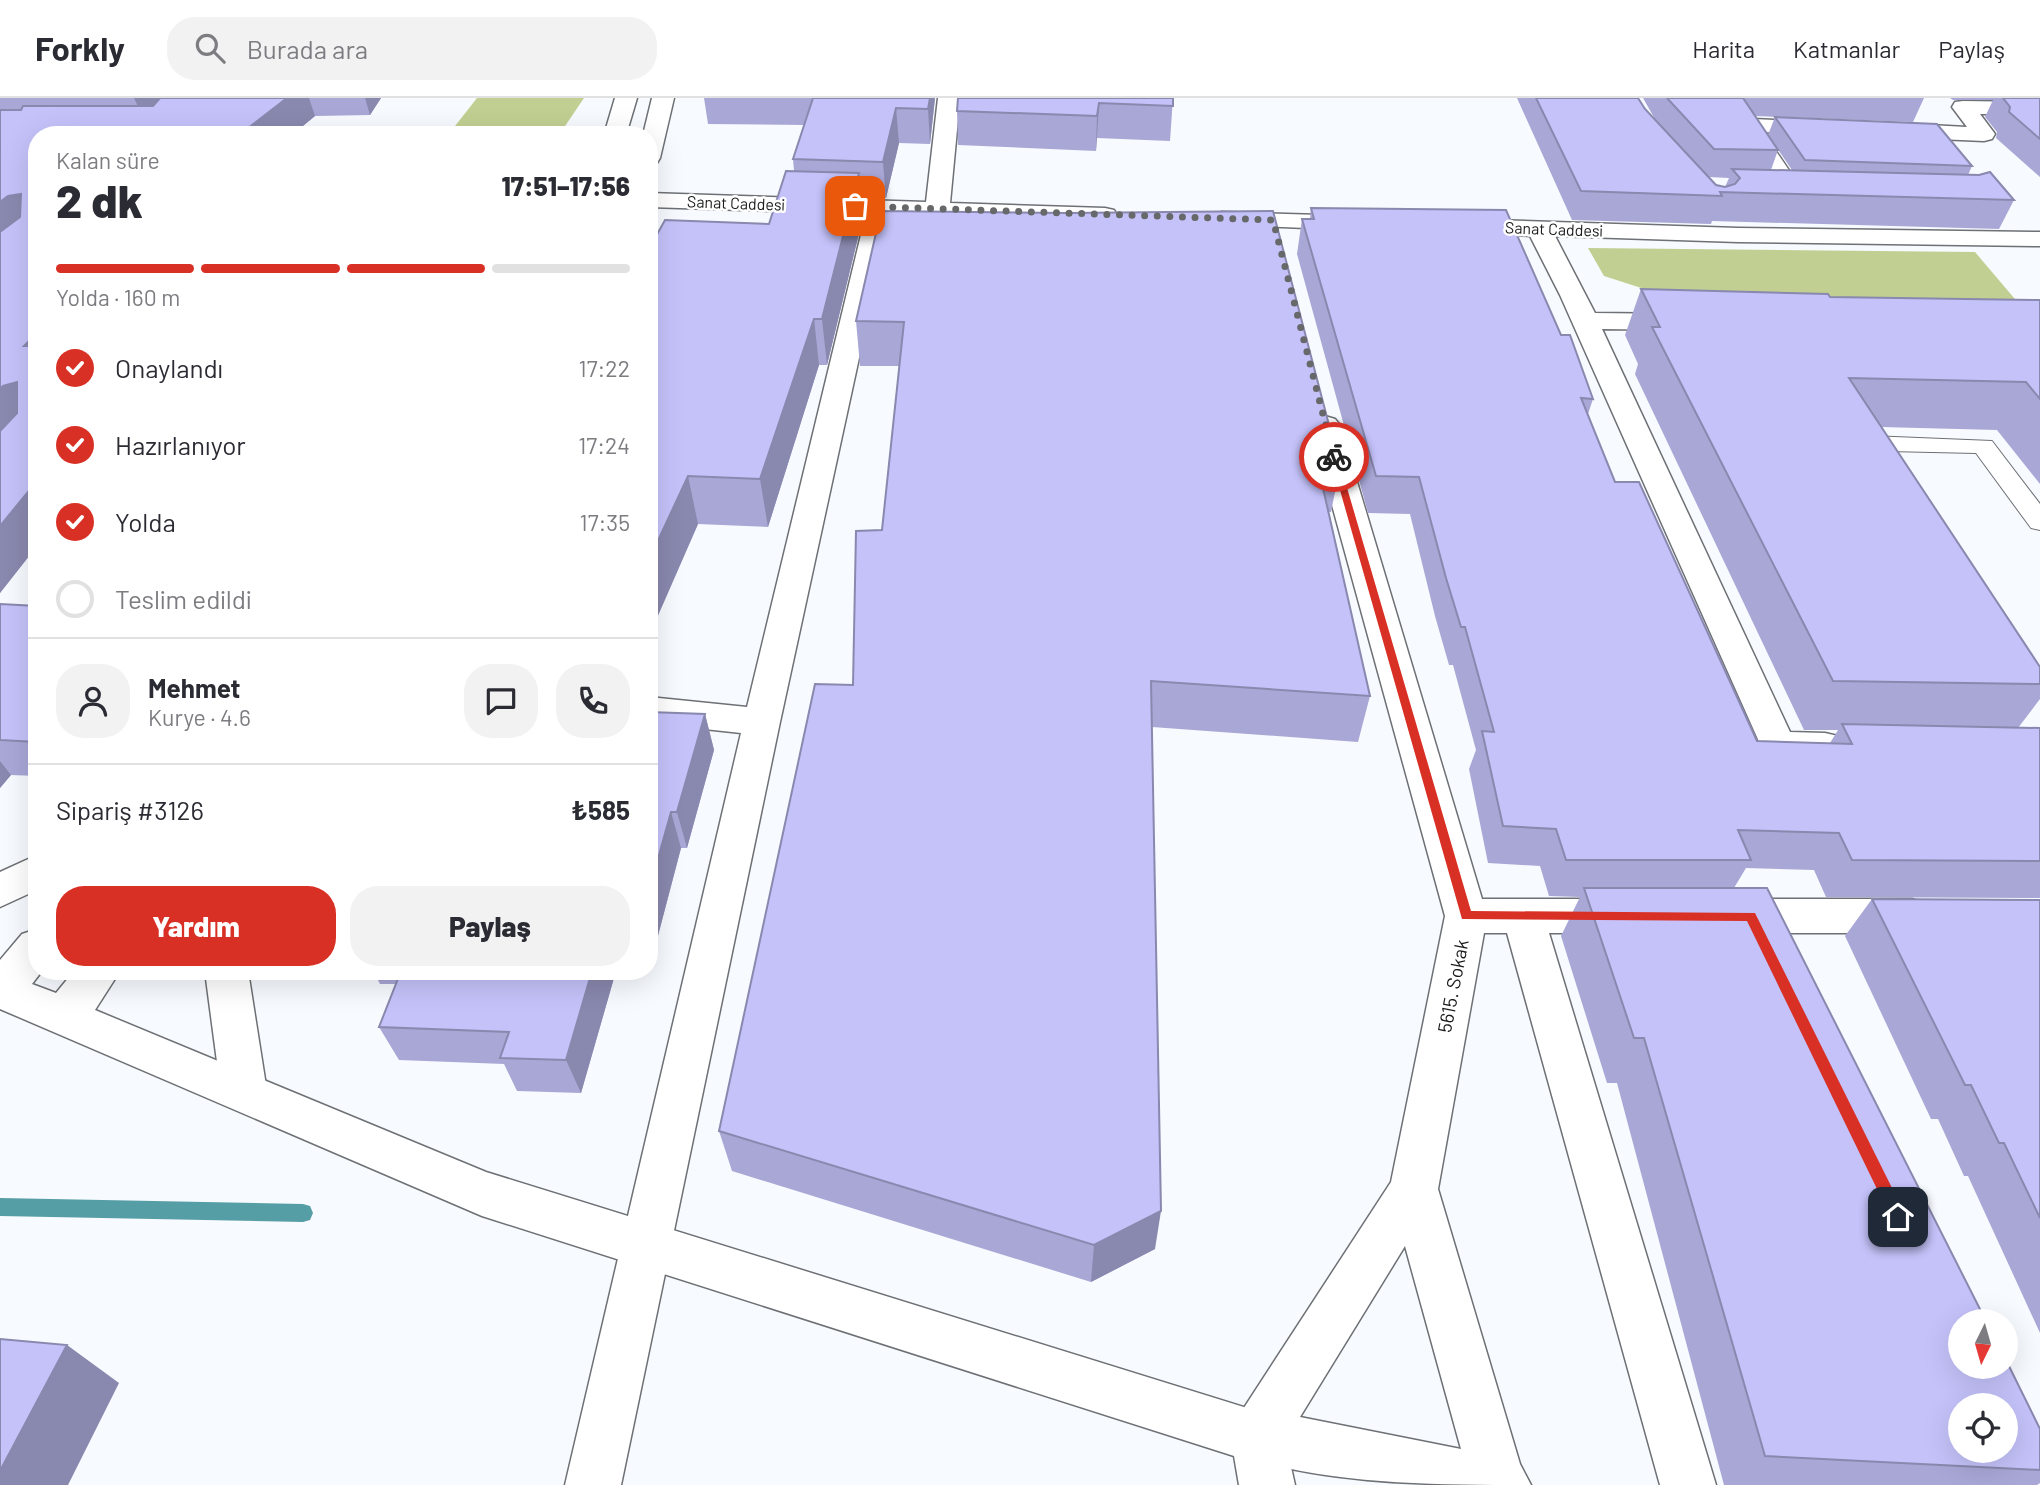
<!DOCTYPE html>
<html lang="tr">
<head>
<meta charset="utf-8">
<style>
  :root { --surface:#fff; --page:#f2f2f3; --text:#2b2b33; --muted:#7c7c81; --line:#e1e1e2; --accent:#d93025 }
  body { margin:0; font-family:Barlow,sans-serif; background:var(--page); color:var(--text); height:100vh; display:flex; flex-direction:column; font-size:26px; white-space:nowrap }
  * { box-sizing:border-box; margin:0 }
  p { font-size:23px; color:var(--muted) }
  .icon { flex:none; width:38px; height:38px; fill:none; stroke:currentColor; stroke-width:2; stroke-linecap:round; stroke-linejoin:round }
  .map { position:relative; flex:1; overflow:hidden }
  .panel { position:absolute; left:28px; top:28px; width:630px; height:854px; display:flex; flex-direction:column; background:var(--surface); border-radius:28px; box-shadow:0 7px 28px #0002 }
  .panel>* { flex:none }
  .needle { width:46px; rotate:185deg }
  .controls { position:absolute; left:1948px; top:1211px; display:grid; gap:14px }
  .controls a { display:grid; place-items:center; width:70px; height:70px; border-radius:50%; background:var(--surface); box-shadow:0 7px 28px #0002; font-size:35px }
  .pin { position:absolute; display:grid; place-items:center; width:60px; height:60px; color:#fff; margin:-30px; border-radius:14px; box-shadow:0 4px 10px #0006 }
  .courier { position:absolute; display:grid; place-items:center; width:70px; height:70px; margin:-35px; border:5px solid #d93025; border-radius:50%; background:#fff; color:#222; box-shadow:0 2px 9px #0007 }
  .headline em { font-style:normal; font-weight:800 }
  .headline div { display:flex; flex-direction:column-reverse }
  .headline { display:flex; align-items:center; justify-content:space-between; height:119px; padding:0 28px }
  h1 { font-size:46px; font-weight:800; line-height:52px }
  .bar { display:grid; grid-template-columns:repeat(4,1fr); gap:10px 7px; align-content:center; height:84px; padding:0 28px }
  .bar i { height:9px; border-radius:5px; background:var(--line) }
  .bar .selected { background:var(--accent) }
  .bar p { grid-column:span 4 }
  .line { display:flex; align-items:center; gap:18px; padding:0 28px; border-top:2px solid var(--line) }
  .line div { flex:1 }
  .round { display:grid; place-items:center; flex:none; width:74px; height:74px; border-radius:28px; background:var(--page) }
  ol { padding:0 28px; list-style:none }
  li { display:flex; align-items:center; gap:21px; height:77px }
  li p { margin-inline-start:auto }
  li .icon { padding:7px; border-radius:50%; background:var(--accent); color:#fff; stroke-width:4 }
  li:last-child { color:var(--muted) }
  li i { width:38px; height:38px; border:4px solid var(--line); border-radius:50% }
  .primary-button { display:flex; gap:14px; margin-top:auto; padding:14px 28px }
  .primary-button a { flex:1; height:80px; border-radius:28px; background:var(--accent); color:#fff; font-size:28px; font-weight:800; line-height:80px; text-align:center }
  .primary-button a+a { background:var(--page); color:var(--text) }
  header { display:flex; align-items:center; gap:42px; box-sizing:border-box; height:98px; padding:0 35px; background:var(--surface); border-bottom:2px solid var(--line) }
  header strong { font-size:33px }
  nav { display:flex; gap:38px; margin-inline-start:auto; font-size:24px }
  .search { width:490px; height:63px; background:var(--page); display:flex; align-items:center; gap:18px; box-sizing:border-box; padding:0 24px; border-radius:28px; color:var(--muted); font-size:26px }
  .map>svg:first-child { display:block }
  .green { fill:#c2cf92 }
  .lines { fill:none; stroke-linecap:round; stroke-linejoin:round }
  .stream { fill:#569ea5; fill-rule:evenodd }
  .service-casing { stroke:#6d7074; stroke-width:2 }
  .minor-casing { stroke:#6d7074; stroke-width:3 }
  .tertiary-casing { stroke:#6d7074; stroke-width:3 }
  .service { fill:#fff; fill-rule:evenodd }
  .minor { fill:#fff; fill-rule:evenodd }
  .tertiary { fill:#fff; fill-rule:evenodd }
  .wall { fill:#a9a7d6; fill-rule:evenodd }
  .shaded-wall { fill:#8988ae }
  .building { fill:#c4c2f9; stroke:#8988ae; stroke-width:2; fill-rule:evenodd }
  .route { fill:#d93025 }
  .done { stroke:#67686a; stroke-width:7; stroke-dasharray:0 12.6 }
  .labels { text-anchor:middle; stroke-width:5; stroke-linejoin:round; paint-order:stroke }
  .far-street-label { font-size:16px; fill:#191a1b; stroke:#fff }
  .street-label { font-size:19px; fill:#191a1b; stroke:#fff }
</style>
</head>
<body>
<header>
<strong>Forkly</strong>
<div class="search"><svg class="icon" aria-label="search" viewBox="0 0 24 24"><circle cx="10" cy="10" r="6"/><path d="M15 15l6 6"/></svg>Burada ara</div>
<nav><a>Harita</a><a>Katmanlar</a><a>Paylaş</a></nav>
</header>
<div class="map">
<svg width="2040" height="1387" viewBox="0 0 2040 1387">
  <rect width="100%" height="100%" fill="#f7fafe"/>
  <path class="green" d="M477 0H584L559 37H448Z
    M1588 150 1975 154 2020 207 1663 197 1604 178Z"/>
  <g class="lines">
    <path class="stream" d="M0 1100 303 1106 310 1108 313 1115 310 1122 303 1124 0 1118Z"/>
    <g class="service-casing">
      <path id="service" d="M1870 338 1992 343 2040 406V432L2031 430 1976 355 1888 353 1893 361 1890 366 1881 368 1872 366 1858 345 1861 340Z"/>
    </g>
    <g class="minor-casing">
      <path id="minor" d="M938 0H960L950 105 1105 110 1114 112 1117 117 1114 122 1105 124 890 117 780 624 621 1387H565L741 635 649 625V599L747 609 866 116 649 109V95L926 104Z
        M1718 0H1740L1754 21 1832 25 1835 30 1832 35 1824 37 1763 34 1801 90 1797 95H1752L1748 90 1752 85 1773 83Z
        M1963 3 2040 4V16H1980L1995 36 1992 41 1984 43 1891 39 1883 37 1880 32 1883 27 1891 25 1967 29 1952 9 1955 4Z
        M1222 114 1354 118 1363 120 1366 125 1363 130 1354 132 1213 126 1210 121 1213 116Z
        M1463 121 1738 130 2040 134V148L1738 144 1555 138 1595 215 1681 216 1690 218 1694 224 1690 230 1681 232 1602 231 1790 634 1825 635 1838 638 1844 648 1838 658C1816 664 1787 663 1765 657L1560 197 1530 138 1454 133 1451 128 1454 123Z
        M1325 318 1335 321 1340 327 1482 801H1622L1637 806 1643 818 1637 830 1622 835H1549L1716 1387H1660L1507 835H1484L1438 1091 1520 1366 1531 1387C1435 1387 1328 1387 1238 1357L1230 1338 1238 1319 1391 1084 1445 818 1310 327 1315 321ZM1405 1148 1461 1351 1300 1319Z
        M37 757V792L0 809V774Z
        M1727 801H1912L1927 806 1933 818 1927 830 1912 835H1727L1712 830 1706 818 1712 806Z
        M205 873H248L267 994 260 1008 244 1014 228 1008 221 994Z"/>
    </g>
    <g class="tertiary-casing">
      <path id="tertiary" d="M615 0H637L626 37H604Z
        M652 0H674L660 60 657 65 649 67V37H643Z
        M37 831V873H42L32 886 56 895 74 873H120L95 912 486 1074 1276 1319 1284 1338 1295 1387H1239L1234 1358 482 1118 0 911V862L22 836Z"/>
    </g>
    <use href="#service" class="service"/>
    <use href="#minor" class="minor"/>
    <use href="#tertiary" class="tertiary"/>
  </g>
  <path class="wall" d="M0 0H381L370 17 315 18 292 37H37V448L0 495Z
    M704 0H935L930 46 899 45 886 100 861 99 863 119 827 267H819L768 429 698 426 649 538V151L769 126 794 73 793 61 804 27 708 26Z
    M1173 0 1170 43 1097 40 1096 53 958 47 957 13Z
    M1517 0H1638L1645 11 1656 23 1643 0H1924L1913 24 1755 18 1778 52 1771 72H1792L1768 37 1775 19 1972 68 1968 77 2014 102 1999 131 1712 123 1711 126 1572 122ZM1709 79 1729 80 1725 89 1716 87Z
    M1950 0H2040V79L1996 40 1997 34 1985 19 1993 2H1953Z
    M1311 110 1561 237 1593 301 1588 316 1615 384 1757 643 1830 645 1838 632H1804L1635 276 1638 266 1625 237 1641 191 1830 199 2040 202V386L1997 332 1881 329 2040 569V601L2018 630H2040V800L1826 799 1814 772 1746 770 1734 790 2040 1331V1385L2037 1387H1724L1617 985H1607L1561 838 1580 799 1549 798 1540 768 1488 765 1469 671 1476 652 1453 567H1449L1435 518 1410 416 1368 415 1297 156 1302 121H1310Z
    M881 113 1340 369 1331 414H1329L1370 598 1358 644 1152 629 1155 1151 1091 1184 732 1073 719 1033 853 587 882 432 899 268H860L856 223Z
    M0 506 37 508V678L11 677 0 690Z
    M649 614 705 616 714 652 687 750H681L655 849 649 848Z
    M1872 801 2040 802V1235L1968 1078H1964L1938 1021H1931L1845 838Z
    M373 873H616L581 995 517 993 504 966 399 962 379 929 396 886H380Z"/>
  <path class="shaded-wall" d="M134 0H171L147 27Z
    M287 0H309L315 18 292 37H239Z
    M365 0H381L370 17Z
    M930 0H935L930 46 928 11Z
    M1099 5 1097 40 1096 53 1097 18Z
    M896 10 899 45 886 100 883 64Z
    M859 75 863 119 827 267 822 221Z
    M21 96 37 125 0 152V104L8 98Z
    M814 221 819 267 768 429 760 381Z
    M37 235V269L24 248Z
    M17 284 37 317 0 349V291L3 288Z
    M688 378 698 426 649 538V462Z
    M37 383V448L0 495V428Z
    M705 616 714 652 687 750 677 714Z
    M0 663 11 677 0 690Z
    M671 714 681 750 655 849 649 832V793Z
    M592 873H616L581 995 566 962Z
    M1161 1113 1155 1151 1091 1184 1094 1147Z
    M67 1247 119 1285 68 1387H0V1373Z"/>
  <path class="building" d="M160 0H287L239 37H37V235L24 248H37V383L0 428V333L17 315V284L3 288 0 291V134L20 119 21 96 8 98 0 104V12H21L23 8H153Z
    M813 0H930L928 11 896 10 883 64 793 61Z
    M958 0H1173V8L1099 5 1097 18 957 13Z
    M1536 0H1638L1645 11 1716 87 1725 89 1735 86 1740 80 1732 71 1979 77 1990 74 2014 102 1720 94 1722 98 1581 93Z
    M1667 0H1743L1778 52 1714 51Z
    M2003 0H2040V41L2009 14 2010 9Z
    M1775 19 1937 26 1972 68 1805 62Z
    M786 73 859 75 822 221H814L760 381 688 378 649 462V151L665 122 769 126Z
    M1311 110 1506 112 1561 237H1570L1593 301 1581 300 1615 384H1639L1757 643 1852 646 1842 626 2040 630V763L1852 762 1839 735 1738 732 1751 762H1566L1556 731 1503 728 1482 633 1494 634 1465 529H1461L1446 480 1419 379 1376 378 1302 121H1314Z
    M881 113 1066 115 1273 113 1340 369 1318 368 1370 598 1151 583 1161 1113 1094 1147 719 1033 815 586 853 587 856 433 882 432 904 224 856 223Z
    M1641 191 1828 196 1830 199 2040 202V301L2026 284 1849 280 2040 569V586L1833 583 1652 229H1660Z
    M0 506 37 508V644L0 642Z
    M649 614 705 616 677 714H671L649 793Z
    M1584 790H1767L1986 1223H1960V1269H2006V1262L2040 1331V1372L1765 1358 1644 940H1634ZM1960 1307H2006V1353H1960Z
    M1872 801 2040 802V1120L2004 1045H1999L1971 987H1965Z
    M401 873H592L566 962 500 960 509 934 379 929Z
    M0 1241 67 1247 0 1373Z"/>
  <path class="route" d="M1330 357 1338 359 1471 813 1755 815 1904 1114 1906 1119 1904 1124H1893L1747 823 1462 821Z"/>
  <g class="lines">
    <path class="done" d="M855 108 1273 122 1334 359"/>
  </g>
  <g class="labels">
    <g class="far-street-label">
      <text transform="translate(736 105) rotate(2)" y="6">Sanat Caddesi</text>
      <text transform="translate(1554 131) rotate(2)" y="6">Sanat Caddesi</text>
    </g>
    <g class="street-label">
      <text transform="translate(1453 888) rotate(-79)" y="7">5615. Sokak</text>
    </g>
  </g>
</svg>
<div class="controls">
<a><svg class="needle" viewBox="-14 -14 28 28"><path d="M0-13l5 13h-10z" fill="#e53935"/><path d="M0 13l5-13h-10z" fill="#7c7c81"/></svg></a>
<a><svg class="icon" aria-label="locate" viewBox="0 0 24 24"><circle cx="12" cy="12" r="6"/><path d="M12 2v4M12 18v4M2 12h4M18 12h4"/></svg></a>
</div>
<div class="pin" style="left:855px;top:108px;background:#ea580c"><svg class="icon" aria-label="bag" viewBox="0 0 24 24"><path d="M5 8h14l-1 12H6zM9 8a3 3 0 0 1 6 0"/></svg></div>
<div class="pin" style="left:1898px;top:1119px;background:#1f2937"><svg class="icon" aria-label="home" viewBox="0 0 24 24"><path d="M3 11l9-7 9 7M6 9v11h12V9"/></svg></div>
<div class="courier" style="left:1334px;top:359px"><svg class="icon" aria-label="bike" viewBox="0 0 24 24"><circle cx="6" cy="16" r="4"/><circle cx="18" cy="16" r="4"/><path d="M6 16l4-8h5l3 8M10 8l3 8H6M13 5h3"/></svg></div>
<section class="panel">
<div class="headline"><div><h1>2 dk</h1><p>Kalan süre</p></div><em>17:51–17:56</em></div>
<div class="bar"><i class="selected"></i><i class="selected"></i><i class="selected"></i><i></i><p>Yolda · 160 m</p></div>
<ol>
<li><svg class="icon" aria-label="check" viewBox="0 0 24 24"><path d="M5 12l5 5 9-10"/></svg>Onaylandı<p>17:22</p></li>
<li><svg class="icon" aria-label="check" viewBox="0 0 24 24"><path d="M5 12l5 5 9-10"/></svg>Hazırlanıyor<p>17:24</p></li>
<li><svg class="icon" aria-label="check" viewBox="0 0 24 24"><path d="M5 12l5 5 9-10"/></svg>Yolda<p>17:35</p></li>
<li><i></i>Teslim edildi</li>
</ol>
<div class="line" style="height:126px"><a class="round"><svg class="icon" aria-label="person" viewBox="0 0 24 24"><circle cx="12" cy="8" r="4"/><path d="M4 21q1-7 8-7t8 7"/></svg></a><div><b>Mehmet</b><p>Kurye · 4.6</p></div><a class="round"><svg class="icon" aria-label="chat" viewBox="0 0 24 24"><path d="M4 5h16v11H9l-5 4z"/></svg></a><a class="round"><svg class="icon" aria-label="phone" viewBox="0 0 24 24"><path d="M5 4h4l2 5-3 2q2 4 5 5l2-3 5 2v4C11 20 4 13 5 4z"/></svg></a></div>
<div class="line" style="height:91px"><div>Sipariş #3126</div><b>₺585</b></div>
<div class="primary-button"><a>Yardım</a><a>Paylaş</a></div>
</section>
</div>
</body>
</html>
